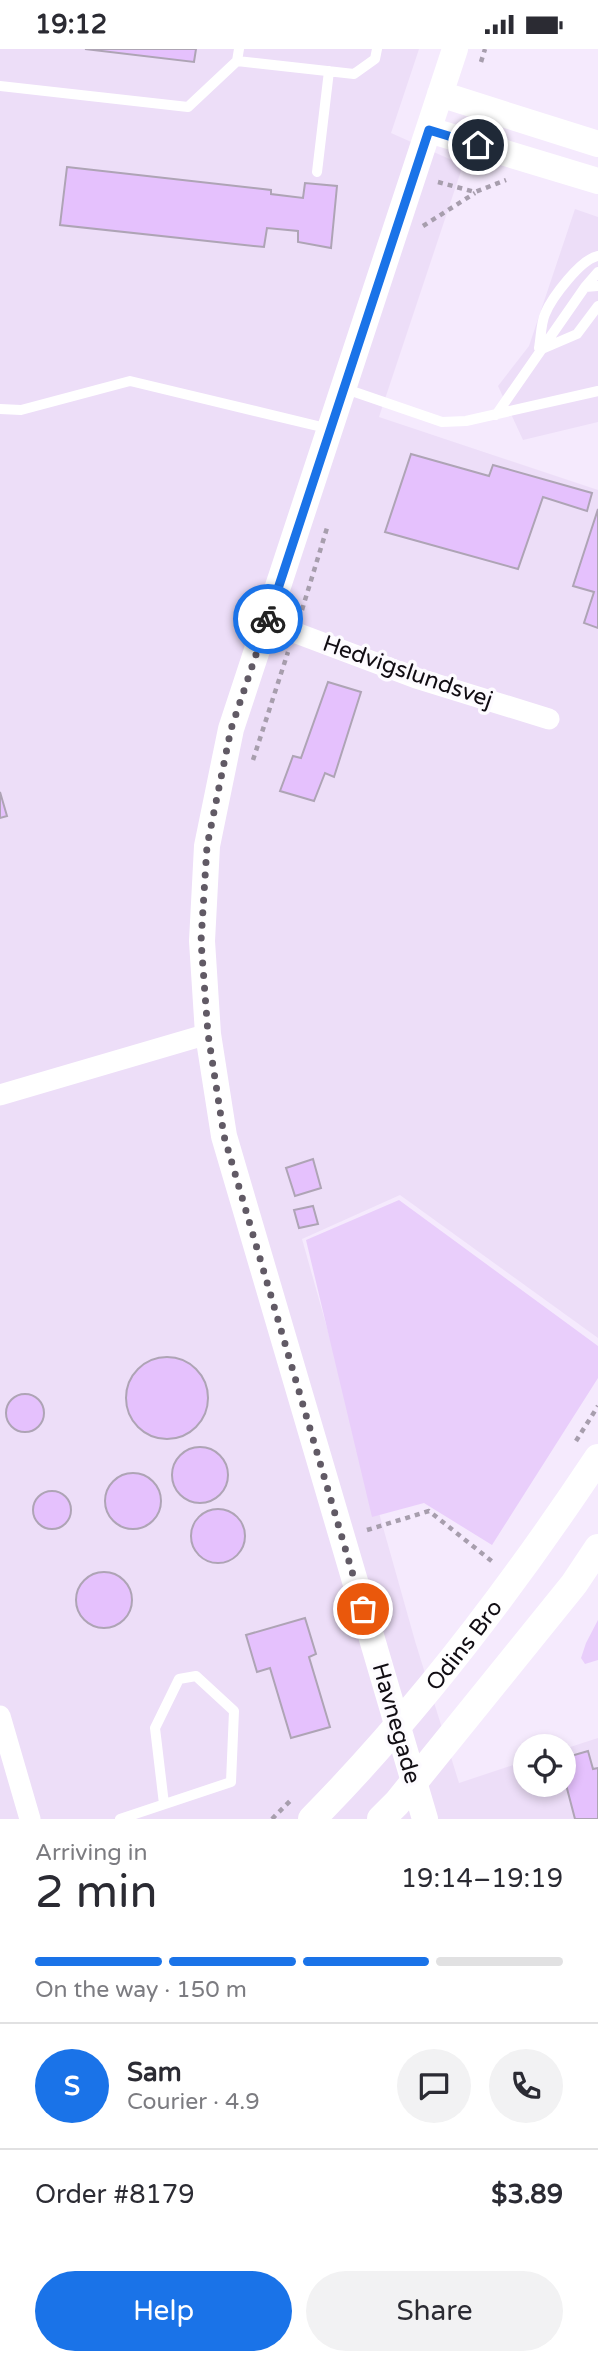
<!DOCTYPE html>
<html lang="en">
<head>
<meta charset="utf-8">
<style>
  :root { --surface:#fff; --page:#f2f2f3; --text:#2b2b33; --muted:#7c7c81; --line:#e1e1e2; --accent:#1a73e8 }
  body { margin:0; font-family:"Varela Round",sans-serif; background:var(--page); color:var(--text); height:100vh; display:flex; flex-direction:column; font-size:26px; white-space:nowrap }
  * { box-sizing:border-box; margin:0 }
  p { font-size:23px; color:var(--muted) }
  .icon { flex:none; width:38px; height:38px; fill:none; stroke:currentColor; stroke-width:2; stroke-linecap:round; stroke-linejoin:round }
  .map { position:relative; height:1770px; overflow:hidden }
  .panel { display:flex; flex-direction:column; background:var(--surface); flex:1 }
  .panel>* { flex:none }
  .fabs { position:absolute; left:513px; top:1685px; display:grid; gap:14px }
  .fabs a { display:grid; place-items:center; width:63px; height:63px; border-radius:50%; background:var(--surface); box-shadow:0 4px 10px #0003; font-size:35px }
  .pin { position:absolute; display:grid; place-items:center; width:60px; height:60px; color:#fff; margin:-30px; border:4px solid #fff; border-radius:50%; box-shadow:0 2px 7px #0007 }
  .courier { position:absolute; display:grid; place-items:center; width:70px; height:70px; margin:-35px; border:5px solid #1a73e8; border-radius:50%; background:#fff; color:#222; box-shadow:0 2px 9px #0007 }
  .head em { font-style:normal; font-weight:600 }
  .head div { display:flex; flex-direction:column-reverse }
  .head { display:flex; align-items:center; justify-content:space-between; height:119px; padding:0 35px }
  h1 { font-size:46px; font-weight:600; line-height:52px }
  .bar { display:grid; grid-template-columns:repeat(4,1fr); gap:10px 7px; align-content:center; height:84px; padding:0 35px }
  .bar i { height:9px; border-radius:5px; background:var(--line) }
  .bar .on { background:var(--accent) }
  .bar p { grid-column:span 4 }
  .line { display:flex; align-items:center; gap:18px; padding:0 35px; border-top:2px solid var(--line) }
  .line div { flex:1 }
  .round { display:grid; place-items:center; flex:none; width:74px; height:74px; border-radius:37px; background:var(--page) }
  .cta { display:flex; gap:14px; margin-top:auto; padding:14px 35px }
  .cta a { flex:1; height:80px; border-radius:42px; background:var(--accent); color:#fff; font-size:28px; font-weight:600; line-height:80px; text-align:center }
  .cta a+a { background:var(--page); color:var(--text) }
  .status { display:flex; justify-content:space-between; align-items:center; height:49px; padding:0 35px; background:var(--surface); direction:ltr }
  .status svg { height:19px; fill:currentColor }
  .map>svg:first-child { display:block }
  .built { fill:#eddef8 }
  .green { fill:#e9cefb }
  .building { fill:#e5c1fd; stroke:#aea4b5; stroke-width:2 }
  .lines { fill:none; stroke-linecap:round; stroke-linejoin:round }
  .path { stroke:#a79ead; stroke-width:4.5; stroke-dasharray:5 5; stroke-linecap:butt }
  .service { stroke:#fff; stroke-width:10 }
  .minor { stroke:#fff; stroke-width:21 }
  .tertiary { stroke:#fff; stroke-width:26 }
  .secondary { stroke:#fff; stroke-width:28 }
  .done { stroke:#615a65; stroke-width:7; stroke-dasharray:0 12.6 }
  .route { stroke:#1a73e8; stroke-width:9 }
  .labels { text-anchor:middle; stroke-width:7; stroke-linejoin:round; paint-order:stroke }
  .street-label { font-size:23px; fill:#110d13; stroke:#fdfbff }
</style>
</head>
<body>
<div class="status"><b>19:12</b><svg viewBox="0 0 49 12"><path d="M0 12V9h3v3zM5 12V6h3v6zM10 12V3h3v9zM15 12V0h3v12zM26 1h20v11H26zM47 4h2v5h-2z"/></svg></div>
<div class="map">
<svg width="598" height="1770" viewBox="0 0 598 1770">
  <rect width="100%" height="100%" fill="#f5eafd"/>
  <path class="built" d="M0 0H419L391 84 463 116 379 368 598 441V1289L400 1146 302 1190 415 1592 459 1734 525 1712V1736H564V1700L598 1689V1770H0Z
    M575 160 598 168V373L523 391 498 337 529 297Z"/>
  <path class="green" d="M399 1151 598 1297V1329L492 1496 424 1454 372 1468 306 1191Z
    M598 1571V1611L585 1615 581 1609 586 1594Z"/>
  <path class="building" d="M85 0H196L194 13Z
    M67 118 271 141V145L303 149 305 134 337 137 331 199 298 193V182L267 179 264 198 60 176Z
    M411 405 489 427 493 416 592 444 587 462 543 448 518 520 385 483Z
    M598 460V579L584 574 594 543 573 537Z
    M328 633 361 643 334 728 325 724 314 752 280 742 293 707 301 709Z
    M0 743 7 767 0 769Z
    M313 1110 321 1139 295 1147 286 1119Z
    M313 1157 318 1175 299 1179 294 1161Z
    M126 1349a41 41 0 1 1 82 0a41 41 0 1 1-82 0Z
    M6 1364a19 19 0 1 1 38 0a19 19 0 1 1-38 0Z
    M172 1426a28 28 0 1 1 56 0a28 28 0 1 1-56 0Z
    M105 1452a28 28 0 1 1 56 0a28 28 0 1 1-56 0Z
    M33 1461a19 19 0 1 1 38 0a19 19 0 1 1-38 0Z
    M191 1487a27 27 0 1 1 54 0a27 27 0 1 1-54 0Z
    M76 1551a28 28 0 1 1 56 0a28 28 0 1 1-56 0Z
    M305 1569 316 1605 309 1608 330 1678 291 1689 270 1619 257 1623 246 1586Z
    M588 1702 593 1720 598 1719V1770H575L564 1728V1709Z"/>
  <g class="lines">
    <path class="path" d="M481 13 485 0
      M438 133 475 143 506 131
      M423 177 475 144
      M302 561 327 479
      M253 711 288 603
      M576 1392 598 1357
      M367 1481 429 1462 494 1514
      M272 1770 291 1751"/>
    <path class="service" d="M237 12 354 25 375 10 377 0
      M0 37 188 58 237 12 239 0
      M317 123 329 22
      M585 238 598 223
      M539 299C541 288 541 274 545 265 552 248 581 210 598 207
      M542 300 577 285 598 257
      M343 339 442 373 466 372 598 342
      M0 360 21 361 130 332 330 380
      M496 366 585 238 598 237
      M120 1770 231 1733 234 1662 196 1627 179 1630 155 1679 164 1755"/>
    <path class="minor" d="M267 573 416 629 549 670
      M0 1046 208 985
      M0 1667 30 1770"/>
    <path class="tertiary" d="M440 45 598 95
      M429 81 598 132
      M425 1770 224 1087 208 985 202 892 207 797 231 680 455 0"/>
    <g class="secondary">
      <path id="s1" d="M312 1770C420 1661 513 1537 598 1409"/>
      <path d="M381 1770 397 1754 574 1535 598 1499"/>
    </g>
  </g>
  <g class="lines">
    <path class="done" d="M268 570 231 680 207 797 201 892 208 985 224 1087 363 1560"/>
    <path class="route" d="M268 570 429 81 478 96"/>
  </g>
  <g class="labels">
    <g class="street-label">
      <text transform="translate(408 622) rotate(19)" y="8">Hedvigslundsvej</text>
      <text dy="8" stroke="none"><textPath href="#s1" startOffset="231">Odins Bro</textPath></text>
      <text transform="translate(397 1674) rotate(74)" y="8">Havnegade</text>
    </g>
  </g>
</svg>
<div class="fabs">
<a><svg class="icon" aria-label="locate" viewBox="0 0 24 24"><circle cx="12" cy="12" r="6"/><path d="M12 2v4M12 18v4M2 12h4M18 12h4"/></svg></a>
</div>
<div class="pin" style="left:363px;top:1560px;background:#ea580c"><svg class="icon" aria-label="bag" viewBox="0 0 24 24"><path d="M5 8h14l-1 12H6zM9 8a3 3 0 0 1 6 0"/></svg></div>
<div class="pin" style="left:478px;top:96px;background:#1f2937"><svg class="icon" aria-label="home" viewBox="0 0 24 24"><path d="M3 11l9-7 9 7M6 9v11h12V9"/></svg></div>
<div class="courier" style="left:268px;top:570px"><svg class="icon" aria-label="bike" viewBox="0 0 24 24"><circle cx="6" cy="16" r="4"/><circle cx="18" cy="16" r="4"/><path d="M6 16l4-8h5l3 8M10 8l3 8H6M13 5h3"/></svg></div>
</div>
<section class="panel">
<div class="head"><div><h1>2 min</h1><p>Arriving in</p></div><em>19:14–19:19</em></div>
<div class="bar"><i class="on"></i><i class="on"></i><i class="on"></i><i></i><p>On the way · 150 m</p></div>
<div class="line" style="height:126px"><b class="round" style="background:var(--accent);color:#fff">S</b><div><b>Sam</b><p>Courier · 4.9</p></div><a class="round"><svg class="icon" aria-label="chat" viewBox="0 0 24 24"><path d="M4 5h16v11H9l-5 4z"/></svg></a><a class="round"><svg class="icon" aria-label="phone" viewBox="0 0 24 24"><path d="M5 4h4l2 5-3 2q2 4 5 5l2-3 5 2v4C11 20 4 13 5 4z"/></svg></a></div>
<div class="line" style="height:91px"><div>Order #8179</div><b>$3.89</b></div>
<div class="cta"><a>Help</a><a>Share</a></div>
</section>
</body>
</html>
